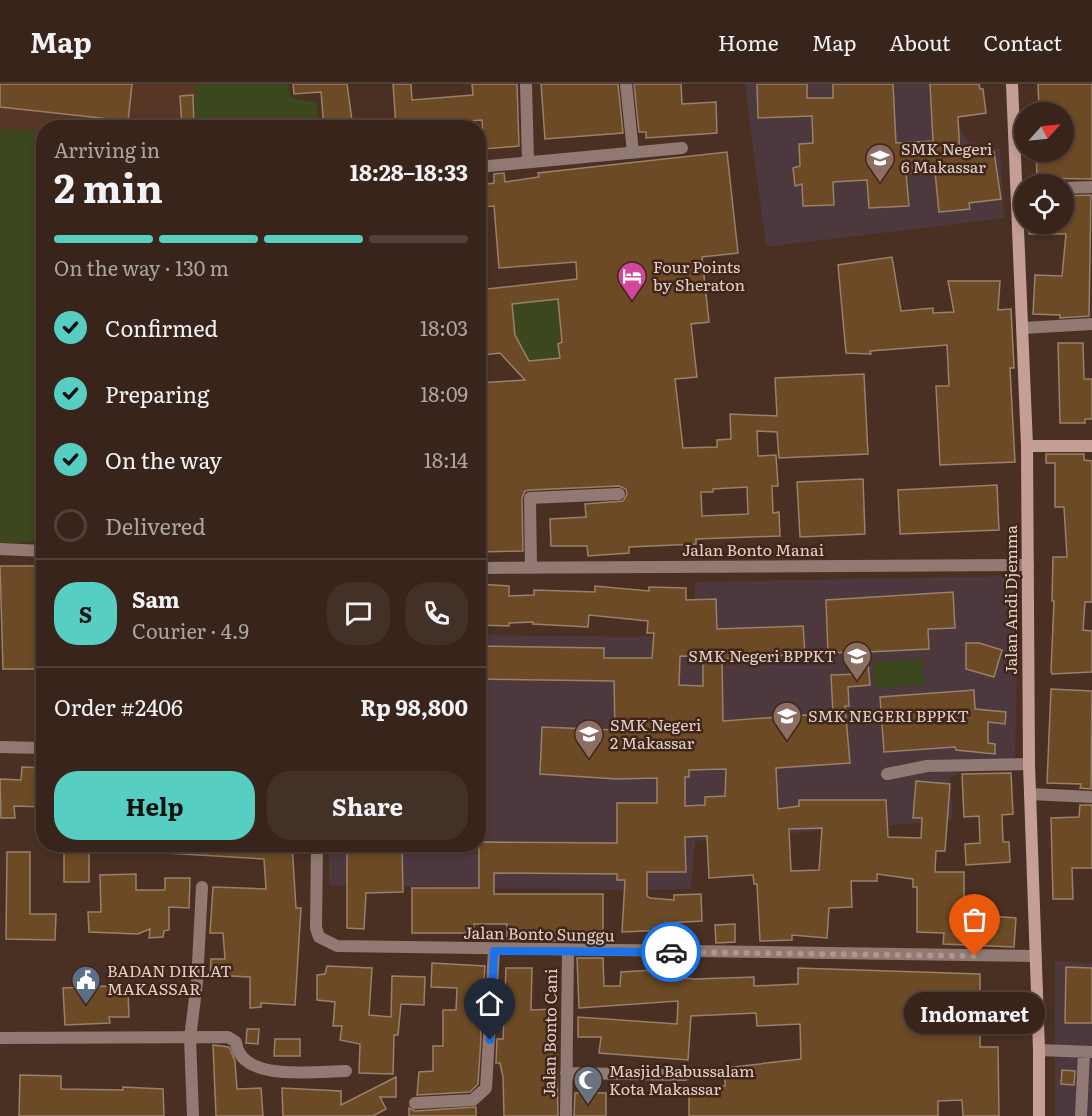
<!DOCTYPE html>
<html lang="en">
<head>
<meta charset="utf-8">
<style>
  :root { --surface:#38241a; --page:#433027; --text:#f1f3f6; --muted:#aba4a2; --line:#524139; --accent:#56cec2 }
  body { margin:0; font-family:Literata,serif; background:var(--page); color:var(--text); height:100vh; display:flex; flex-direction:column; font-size:22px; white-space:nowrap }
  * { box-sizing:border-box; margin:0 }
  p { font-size:20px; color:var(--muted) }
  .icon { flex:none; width:33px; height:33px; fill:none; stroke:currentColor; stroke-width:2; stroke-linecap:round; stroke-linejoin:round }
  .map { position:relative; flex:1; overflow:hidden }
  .drawer { position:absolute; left:36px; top:36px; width:450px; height:732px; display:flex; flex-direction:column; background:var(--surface); border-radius:24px; box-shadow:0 3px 9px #0003,0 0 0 2px var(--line) }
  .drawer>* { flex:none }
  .needle { width:39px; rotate:63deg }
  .controls { position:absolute; left:1014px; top:18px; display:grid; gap:12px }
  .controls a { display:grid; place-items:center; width:60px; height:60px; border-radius:50%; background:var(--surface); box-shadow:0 3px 9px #0003,0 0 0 2px var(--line); font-size:30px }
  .pin { position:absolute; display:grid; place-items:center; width:51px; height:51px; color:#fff; margin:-62px -26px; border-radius:50% 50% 50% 0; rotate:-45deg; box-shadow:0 0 6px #0007 }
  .pin .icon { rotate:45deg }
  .courier { position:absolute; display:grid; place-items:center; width:60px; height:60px; margin:-30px; border:4px solid #1a73e8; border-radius:50%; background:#fff; color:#222; box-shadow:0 2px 8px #0007 }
  .bubble { position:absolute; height:42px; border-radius:21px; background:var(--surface); box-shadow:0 3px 9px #0003,0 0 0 2px var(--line); font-size:20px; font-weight:700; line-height:42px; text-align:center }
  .summary em { font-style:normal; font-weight:700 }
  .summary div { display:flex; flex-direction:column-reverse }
  .summary { display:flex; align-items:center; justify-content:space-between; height:102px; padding:0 18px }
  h1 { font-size:39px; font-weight:700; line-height:45px }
  .bar { display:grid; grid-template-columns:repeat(4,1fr); gap:9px 6px; align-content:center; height:72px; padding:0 18px }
  .bar i { height:8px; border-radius:4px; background:var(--line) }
  .bar .current { background:var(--accent) }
  .bar p { grid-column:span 4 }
  .line { display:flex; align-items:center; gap:15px; padding:0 18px; border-top:2px solid var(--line) }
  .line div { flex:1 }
  .round { display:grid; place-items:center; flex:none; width:63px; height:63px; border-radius:24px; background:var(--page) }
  ol { padding:0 18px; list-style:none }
  li { display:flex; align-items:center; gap:18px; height:66px }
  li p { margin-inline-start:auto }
  li .icon { padding:6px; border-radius:50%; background:var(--accent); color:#111; stroke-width:4 }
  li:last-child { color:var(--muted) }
  li i { width:33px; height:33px; border:3px solid var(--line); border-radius:50% }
  .primary-button { display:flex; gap:12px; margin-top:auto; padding:12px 18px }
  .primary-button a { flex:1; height:69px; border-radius:24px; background:var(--accent); color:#111; font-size:24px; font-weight:700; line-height:69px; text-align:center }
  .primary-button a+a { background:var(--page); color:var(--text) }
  header { display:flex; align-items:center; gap:36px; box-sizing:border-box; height:84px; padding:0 30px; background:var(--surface); border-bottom:2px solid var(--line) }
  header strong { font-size:28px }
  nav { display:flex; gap:33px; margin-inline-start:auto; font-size:21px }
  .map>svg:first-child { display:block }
  .built { fill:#573626 }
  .education { fill:#4d383e }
  .green { fill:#3c471e }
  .building { fill:#6c4a26; stroke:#988169; stroke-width:1.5; fill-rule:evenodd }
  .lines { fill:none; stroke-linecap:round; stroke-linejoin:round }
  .street { stroke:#927a74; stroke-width:12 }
  .secondary { stroke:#c59f96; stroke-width:12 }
  .done { stroke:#ac988e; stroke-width:6; stroke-dasharray:0 10.8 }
  .route { stroke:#1a73e8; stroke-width:8 }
  .labels { text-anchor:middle; stroke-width:5; stroke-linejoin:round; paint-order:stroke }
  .poi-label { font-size:16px; fill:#e1d0c8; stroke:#3f2619; text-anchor:start }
  .street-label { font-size:16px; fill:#e1d0c8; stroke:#3f2619 }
</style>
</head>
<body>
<header>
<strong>Map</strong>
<nav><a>Home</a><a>Map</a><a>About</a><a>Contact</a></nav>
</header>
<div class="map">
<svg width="1092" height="1032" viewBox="0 0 1092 1032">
  <rect width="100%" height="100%" fill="#4a3023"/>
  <path class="built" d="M0 0H196L193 43 44 44 43 48 0 44Z"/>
  <path class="education" d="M745 0H956L958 41 969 58 1000 65 1004 134 766 163Z
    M1019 492 1015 671 1010 685 962 688 950 694 953 736 695 757 691 805 624 806 329 801V761L478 760 479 551 636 553 694 550 695 498Z
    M1055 877 1092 879V1032H1055Z"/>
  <path class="green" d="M196 0H288L291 14 316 18 319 43 193 44Z
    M0 44 44 48 43 456 0 460Z
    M558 215 562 258 560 274 529 277 515 251 512 220Z
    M922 575 924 600 875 605 873 578Z"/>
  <path class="building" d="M0 0H132L128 37 0 23Z
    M293 0H347L353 44H324L321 8 294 10Z
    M393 0H411L412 16 473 11 472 0H517L519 62 484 65 482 36 396 42Z
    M541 0H618L623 49 545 55Z
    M634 0H681L682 20 716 18 717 49 646 54V48H639Z
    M757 0H807V14H833V0H893L896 59 933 57 930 0H979L980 5H983L986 29 958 33 960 73 994 68 1001 115 969 119 970 125 939 128 935 88 906 89 909 122 869 124 867 96 833 98 834 121 803 122 802 100 795 102 793 84 800 82 799 60 813 59 812 32 758 34Z
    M1038 0H1092V95L1037 94 1036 68H1064V28H1045V25H1039Z
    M193 11 194 44H182L180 12Z
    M727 68 738 169 702 173 709 238 691 240 697 293 675 295 683 364 717 363V356L731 355 730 330 777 332 775 294 864 290 868 370 779 374 777 348 757 347 758 372 776 371 778 402H772L773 429 779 428 780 452 696 455V460L629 463V469L588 472 587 462H551L550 435 586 433 585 420 623 417 627 410 626 405 619 402 530 406 525 407 522 414 523 467 478 468V362L483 361 478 334V299L525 296 500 269 484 271 481 243H478V206L577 195 576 178 499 184 494 122 478 123V101L494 99V90L504 89 505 98 539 93 538 89ZM558 215 562 258 558 260 560 274 529 277 515 251 512 220ZM747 403 748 430 702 432 701 408H713V405Z
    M1091 111 1089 232 1060 234V231L1033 230 1035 191 1062 192 1066 150H1029V140H1064V112Z
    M892 173 901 227 933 224V229L954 228 948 197H1000L998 226 1011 225 1014 284H1010L1015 378 940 381 936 302H949L947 261 870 267 871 270 846 269 838 181Z
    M1058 259H1083L1084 295H1092V335H1085V339H1060Z
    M1046 370H1084V376L1092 377V518H1085L1083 546 1092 547V588L1052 590 1051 587 1054 517H1052L1053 473H1067L1064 423H1055V379H1046Z
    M863 395 865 450 800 453 797 398Z
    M997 401 999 446 900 450 898 406Z
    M0 482H44V585H3Z
    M478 500 509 502V512L534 511V506L595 508V502L649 507V503L686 504V516L716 515 717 545 803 542 805 570 722 575 723 637 833 629 831 591 857 590 855 568 828 569 826 516 953 508 955 544 928 545 929 565 867 568 870 601 848 603 849 622H845L850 679 776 684 778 725 799 722V716H886L888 753 921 754 922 734H913L916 697 950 700 945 767H936L935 788H964V830L1016 834 1014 863 943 860 944 849 917 848V803H913V795L877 790V797H851L852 823 829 824 827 854 792 851V856L760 857 757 800H754L753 791 709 794 707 752 685 753 686 788H647V812L650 814 674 816V811L701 810 702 837 668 839V846L622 848 625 796H617V790L494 789V810H603V858L507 856V840H474V849H412V804H479V758L617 759V719H657V694L617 695 540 690 542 643 615 646 614 597 478 595V562L604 564V574H652L654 549H647L648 537 589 531 588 543 533 540V538L509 539V542L478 541ZM680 572 703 573V602L679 601ZM726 685 725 712 705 713V721L685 722V693H689V686ZM822 744 819 786 791 787 789 745Z
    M966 559H979L1002 566 994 593 966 585Z
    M1051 605 1092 607 1091 705 1080 704 1081 700 1047 699Z
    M974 606 975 625 1006 628 1005 640 988 638V659L995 660V670L956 666 955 663 884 668 880 613Z
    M22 683 43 684V723L14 722 15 734H1L0 695 21 696Z
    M1011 689 1013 730 1002 731 1003 758H1009L1010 778 966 781 965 760 980 759 979 732 964 733 962 690Z
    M1080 721H1092V784H1072L1073 815H1053L1051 734 1079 733Z
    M64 760H89V798H64Z
    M150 760H292L296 824H301L295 921 261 919V923L250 924V893L210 891 211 875H225L223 849H210L213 803 266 805 264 775 150 768Z
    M347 760H402L403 808 366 809 364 845 347 844Z
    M7 768H30V830H56L55 856 6 855Z
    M136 790V806H165V794H190L189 824 169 823V846L164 847 163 853 149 854 150 845 138 850 89 848 88 828H101L100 791Z
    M735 840V858L716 859 715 841Z
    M577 874H603L604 902H620L621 888 671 885 672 893 696 895 754 893V902L798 900V884L980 890V963H998L999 1032H963L962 1016 938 1017V1032H689V1003L725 1002V984L801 975 800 940 757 942 756 929 691 932 688 976 599 969 601 953H578V933L677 940 678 917 579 924Z
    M432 879 485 882 483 908H479L481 954 478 1000 470 1008 417 1011 419 988 433 987V962H443V926H456L457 904 431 903Z
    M327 882 372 884 369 931 391 933 392 892 425 893 424 921 401 920 398 951H394L393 990 359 989 360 960 340 956 342 942H333L335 918 317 916V891L325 890Z
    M1066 883 1092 884V939H1065Z
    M506 884H532L531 926 556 925 558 1032H504L503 993 500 979H496L497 955H503Z
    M108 902V908L128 907 129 933H109L110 939 65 941 63 904Z
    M247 945H259L258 960 246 959Z
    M275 955H300V972H274Z
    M213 961 229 963 235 977 237 1005 261 1004 263 1032H216Z
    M1062 986 1075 987 1074 1001 1061 1000Z
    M20 991 61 992V1005L123 1006V1003L163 1005 164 1032H19Z
    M396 993V1013H380L386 1025 373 1032H283L282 1004 341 1007V1021Z
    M575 1009H606V1032H574Z
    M476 1023V1032H409V1024L415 1027Z"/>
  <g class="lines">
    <path class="street" d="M526 0 528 77
      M626 0 633 68
      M478 83 682 64
      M1064 104 1092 103
      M1023 244 1092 240
      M0 465 44 467
      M478 484 1028 481
      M531 484 530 414 619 410
      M0 663 44 664
      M887 690 927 682 1029 680
      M1030 710 1092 713
      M317 760 316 844 319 853 337 862 1035 872
      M0 954 228 953 236 958C240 999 316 987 346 987
      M1039 966 1092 968
      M566 989 685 991
      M415 1019 473 1016 486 1004 494 867
      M193 1032 190 954 197 898 202 803
      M566 1032 568 867
      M1081 1032 1084 968"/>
    <path class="secondary" d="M1012 0 1027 362 1029 680 1039 966V1032
      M1027 362H1092"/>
  </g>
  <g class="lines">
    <path class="done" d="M671 868 975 872"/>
    <path class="route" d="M490 956 494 867 671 868"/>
  </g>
  <defs>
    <g id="school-pin" transform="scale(1.5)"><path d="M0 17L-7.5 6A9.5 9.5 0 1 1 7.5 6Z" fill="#8d6e63" stroke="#3f2619"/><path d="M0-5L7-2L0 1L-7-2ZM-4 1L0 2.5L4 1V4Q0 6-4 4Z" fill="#fff"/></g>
    <g id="hotel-pin" transform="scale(1.5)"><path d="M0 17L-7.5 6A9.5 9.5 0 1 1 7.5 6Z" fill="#d1479c" stroke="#3f2619"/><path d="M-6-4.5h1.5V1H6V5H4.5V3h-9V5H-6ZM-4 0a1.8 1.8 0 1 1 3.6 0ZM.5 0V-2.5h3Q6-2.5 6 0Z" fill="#fff"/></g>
    <g id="civic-pin" transform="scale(1.5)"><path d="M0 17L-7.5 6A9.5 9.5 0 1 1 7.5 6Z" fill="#5c6f8a" stroke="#3f2619"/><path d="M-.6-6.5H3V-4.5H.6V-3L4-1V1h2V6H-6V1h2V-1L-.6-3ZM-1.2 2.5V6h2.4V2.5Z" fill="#fff"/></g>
    <g id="mosque-pin" transform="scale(1.5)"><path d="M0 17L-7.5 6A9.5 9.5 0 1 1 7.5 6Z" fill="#6b7280" stroke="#3f2619"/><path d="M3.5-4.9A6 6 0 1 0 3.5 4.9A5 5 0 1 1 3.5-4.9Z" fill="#fff"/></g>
  </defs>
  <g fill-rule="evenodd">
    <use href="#school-pin" x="880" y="74"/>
    <use href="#hotel-pin" x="632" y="192"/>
    <use href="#school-pin" x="857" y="572"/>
    <use href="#school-pin" x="787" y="632"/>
    <use href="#school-pin" x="589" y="650"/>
    <use href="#civic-pin" x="86" y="896"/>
    <use href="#mosque-pin" x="588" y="996"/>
  </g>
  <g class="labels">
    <g class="poi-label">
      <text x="901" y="71">SMK Negeri<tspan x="901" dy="18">6 Makassar</tspan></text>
      <text x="653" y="189">Four Points<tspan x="653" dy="18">by Sheraton</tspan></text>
      <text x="836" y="578" text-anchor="end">SMK Negeri BPPKT</text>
      <text x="808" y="638">SMK NEGERI BPPKT</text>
      <text x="610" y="647">SMK Negeri<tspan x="610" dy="18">2 Makassar</tspan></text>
      <text x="107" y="893">BADAN DIKLAT<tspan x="107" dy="18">MAKASSAR</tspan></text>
      <text x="609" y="993">Masjid Babussalam<tspan x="609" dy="18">Kota Makassar</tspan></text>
    </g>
    <g class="street-label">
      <text x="753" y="472">Jalan Bonto Manai</text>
      <text transform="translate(1011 516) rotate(-90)" y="6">Jalan Andi Djemma</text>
      <text transform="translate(539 850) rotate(1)" y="6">Jalan Bonto Sunggu</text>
      <text transform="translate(550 949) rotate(-89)" y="6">Jalan Bonto Cani</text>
    </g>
  </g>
</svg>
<div class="controls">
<a><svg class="needle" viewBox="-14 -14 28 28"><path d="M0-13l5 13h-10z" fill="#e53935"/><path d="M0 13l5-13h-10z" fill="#aba4a2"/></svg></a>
<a><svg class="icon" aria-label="locate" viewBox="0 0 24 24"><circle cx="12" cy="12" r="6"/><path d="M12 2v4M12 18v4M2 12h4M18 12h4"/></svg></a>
</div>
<div class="pin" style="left:975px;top:872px;background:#ea580c"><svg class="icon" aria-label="bag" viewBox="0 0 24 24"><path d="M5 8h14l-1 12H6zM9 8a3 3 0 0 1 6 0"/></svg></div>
<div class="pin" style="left:490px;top:956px;background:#1f2937"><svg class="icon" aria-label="home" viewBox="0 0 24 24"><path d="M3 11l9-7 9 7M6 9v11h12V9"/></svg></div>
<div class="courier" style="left:671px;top:868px"><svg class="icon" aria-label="car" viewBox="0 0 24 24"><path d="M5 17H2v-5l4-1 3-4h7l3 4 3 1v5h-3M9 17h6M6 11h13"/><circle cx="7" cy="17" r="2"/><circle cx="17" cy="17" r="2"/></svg></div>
<div class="bubble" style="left:904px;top:908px;width:141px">Indomaret</div>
<section class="drawer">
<div class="summary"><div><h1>2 min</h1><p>Arriving in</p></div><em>18:28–18:33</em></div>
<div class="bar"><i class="current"></i><i class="current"></i><i class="current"></i><i></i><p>On the way · 130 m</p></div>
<ol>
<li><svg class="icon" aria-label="check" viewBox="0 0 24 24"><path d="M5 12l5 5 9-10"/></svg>Confirmed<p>18:03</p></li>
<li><svg class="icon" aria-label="check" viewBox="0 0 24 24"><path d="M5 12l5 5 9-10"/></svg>Preparing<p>18:09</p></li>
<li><svg class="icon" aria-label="check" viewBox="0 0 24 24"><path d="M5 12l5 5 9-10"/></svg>On the way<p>18:14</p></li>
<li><i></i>Delivered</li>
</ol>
<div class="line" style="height:108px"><b class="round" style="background:var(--accent);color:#111">S</b><div><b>Sam</b><p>Courier · 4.9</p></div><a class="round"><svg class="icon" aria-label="chat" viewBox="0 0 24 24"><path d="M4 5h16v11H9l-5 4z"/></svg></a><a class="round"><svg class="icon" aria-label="phone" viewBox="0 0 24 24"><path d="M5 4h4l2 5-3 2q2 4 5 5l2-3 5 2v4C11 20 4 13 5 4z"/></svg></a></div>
<div class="line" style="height:78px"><div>Order #2406</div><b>Rp 98,800</b></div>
<div class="primary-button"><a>Help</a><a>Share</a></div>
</section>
</div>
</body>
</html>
